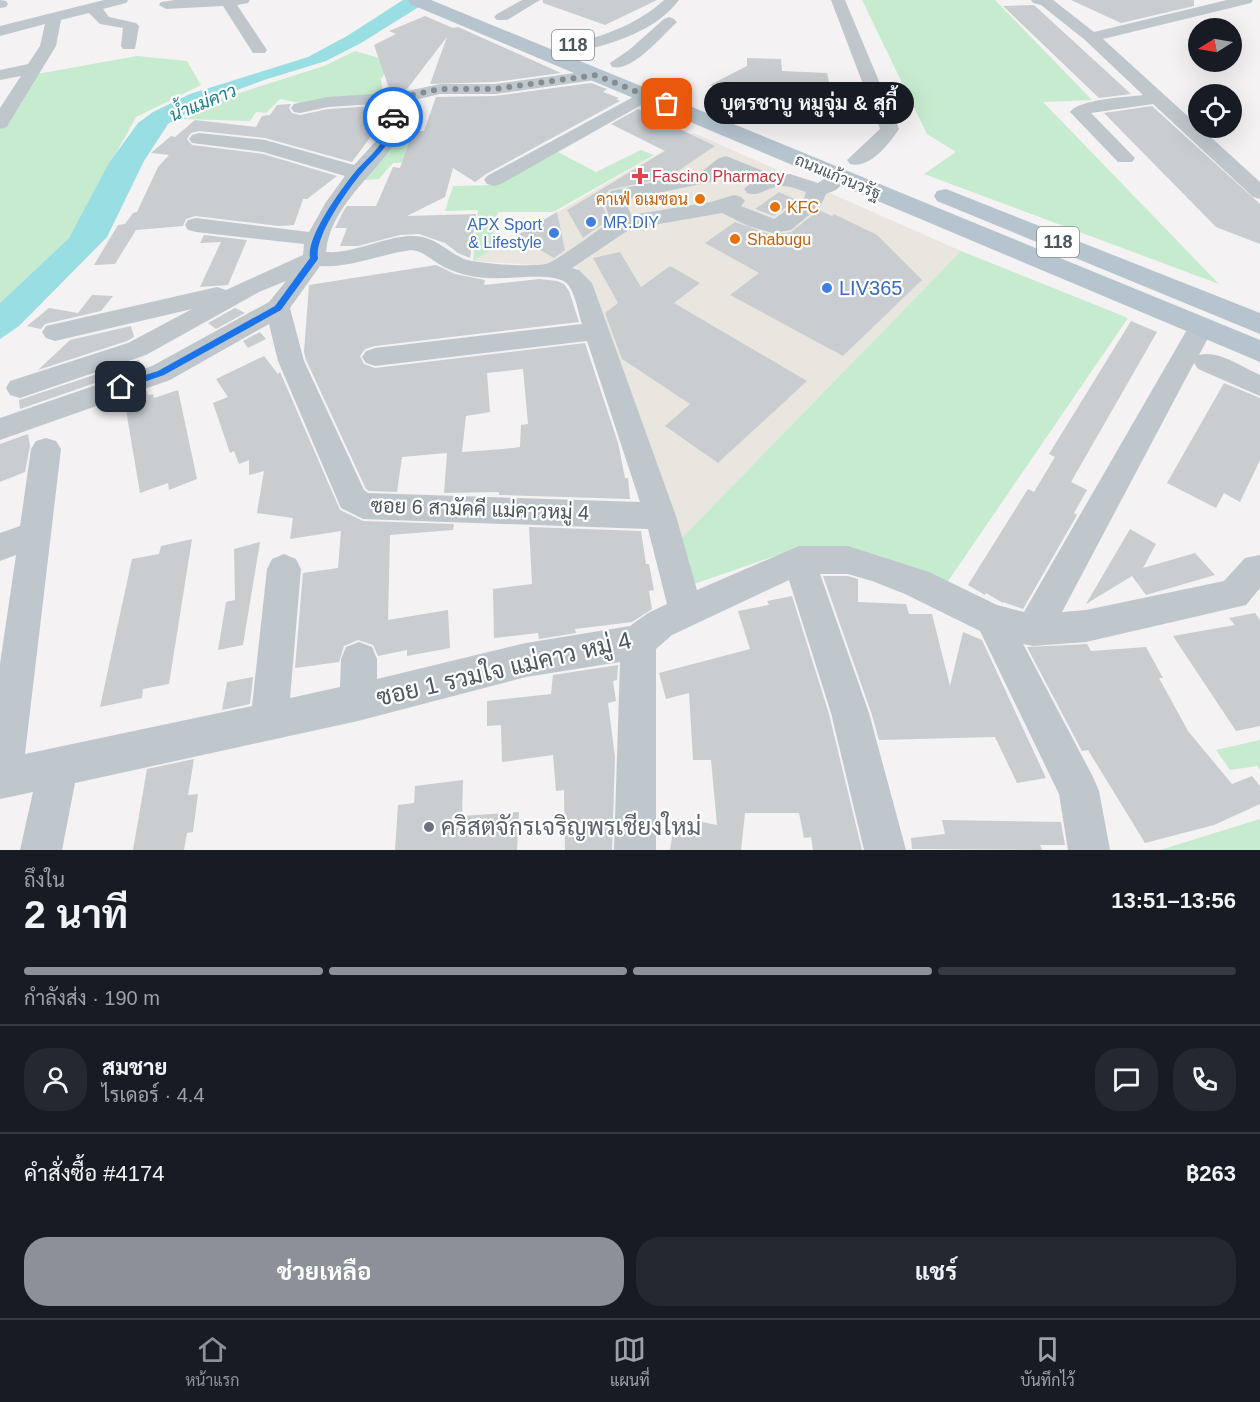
<!DOCTYPE html>
<html lang="th">
<head>
<meta charset="utf-8">
<style>
  :root { --surface:#171b24; --page:#242831; --text:#f1f3f6; --muted:#9ea1a6; --line:#363941; --accent:#8c9099 }
  body { margin:0; font-family:Arial,Sarabun,sans-serif; background:var(--page); color:var(--text); height:100vh; display:flex; flex-direction:column; font-size:22px; white-space:nowrap }
  * { box-sizing:border-box; margin:0 }
  p { font-size:20px; color:var(--muted) }
  .icon { flex:none; width:33px; height:33px; fill:none; stroke:currentColor; stroke-width:2; stroke-linecap:round; stroke-linejoin:round }
  .map { position:relative; height:850px; overflow:hidden }
  .side { display:flex; flex-direction:column; background:var(--surface); flex:1 }
  .side>* { flex:none }
  .needle { width:39px; rotate:259deg }
  .tools { position:absolute; left:1188px; top:18px; display:grid; gap:12px }
  .tools a { display:grid; place-items:center; width:54px; height:54px; border-radius:50%; background:var(--surface); box-shadow:0 6px 24px #0002; font-size:30px }
  .pin { position:absolute; display:grid; place-items:center; width:51px; height:51px; color:#fff; margin:-26px; border-radius:12px; box-shadow:0 3px 9px #0006 }
  .courier { position:absolute; display:grid; place-items:center; width:60px; height:60px; margin:-30px; border:4px solid #1a73e8; border-radius:50%; background:#fff; color:#222; box-shadow:0 2px 8px #0007 }
  .bubble { position:absolute; height:42px; border-radius:21px; background:var(--surface); box-shadow:0 6px 24px #0002; font-size:20px; font-weight:700; line-height:42px; text-align:center }
  .overview em { font-style:normal; font-weight:700 }
  .overview div { display:flex; flex-direction:column-reverse }
  .overview { display:flex; align-items:center; justify-content:space-between; height:102px; padding:0 24px }
  h1 { font-size:39px; font-weight:700; line-height:45px }
  .bar { display:grid; grid-template-columns:repeat(4,1fr); gap:9px 6px; align-content:center; height:72px; padding:0 24px }
  .bar i { height:8px; border-radius:4px; background:var(--line) }
  .bar .on { background:var(--accent) }
  .bar p { grid-column:span 4 }
  .line { display:flex; align-items:center; gap:15px; padding:0 24px; border-top:2px solid var(--line) }
  .line div { flex:1 }
  .round { display:grid; place-items:center; flex:none; width:63px; height:63px; border-radius:24px; background:var(--page) }
  .cta { display:flex; gap:12px; margin-top:auto; padding:12px 24px }
  .cta a { flex:1; height:69px; border-radius:24px; background:var(--accent); color:#fff; font-size:24px; font-weight:700; line-height:69px; text-align:center }
  .cta a+a { background:var(--page); color:var(--text) }
  .menu { display:flex; justify-content:space-around; align-items:center; height:84px; border-top:2px solid var(--line); background:var(--surface); font-size:16px; color:var(--muted) }
  .menu a { display:grid; justify-items:center; gap:3px }
  .menu .on { color:var(--accent) }
  .map>svg:first-child { display:block }
  .commercial { fill:#e9e6e0 }
  .green { fill:#c6ebcf }
  .water { fill:#98dee3 }
  .building { fill:#c9cdd0; fill-rule:evenodd }
  .lines { fill:none; stroke-linecap:round; stroke-linejoin:round }
  .minor { fill:#bfc7cc; fill-rule:evenodd }
  .major { fill:#b5c4cd; fill-rule:evenodd }
  .route { fill:#1a73e8 }
  .done { stroke:#868d91; stroke-width:6; stroke-dasharray:0 10.8 }
  .health-dot { fill:#e0444e; stroke:#fff; stroke-width:2 }
  .food-dot { fill:#e8710a; stroke:#fff; stroke-width:2 }
  .shop-dot { fill:#3f7fe0; stroke:#fff; stroke-width:2 }
  .worship-dot { fill:#6b7280; stroke:#fff; stroke-width:2 }
  .labels { text-anchor:middle; stroke-width:4.5; stroke-linejoin:round; paint-order:stroke }
  .far-health-label { font-size:16px; fill:#be3a42; stroke:#fff; text-anchor:start }
  .far-street-label { font-size:16px; fill:#4b575d; stroke:#fff }
  .far-food-label { font-size:16px; fill:#c56008; stroke:#fff; text-anchor:start }
  .far-shop-label { font-size:16px; fill:#366cbe; stroke:#fff; text-anchor:start }
  .shield { fill:#fff; stroke:#81898e; stroke-width:1.5 }
  .shield-label { font-size:18px; font-weight:bold; fill:#4b575d }
  .far-water-label { font-size:18px; font-style:italic; fill:#1b828a; stroke:#fff }
  .shop-label { font-size:20px; fill:#366cbe; stroke:#fff; text-anchor:start }
  .street-label { font-size:20px; fill:#4b575d; stroke:#fff }
  .near-street-label { font-size:24px; fill:#4b575d; stroke:#fff }
  .near-worship-label { font-size:24px; fill:#5b616d; stroke:#fff; text-anchor:start }
</style>
</head>
<body>
<div class="map">
<svg width="1260" height="850" viewBox="0 0 1260 850">
  <rect width="100%" height="100%" fill="#f4f2f2"/>
  <path class="commercial" d="M694 133 961 251 676 544 578 268 473 261Z"/>
  <path class="green" d="M862 0H995L1092 100 1043 102 1219 284 924 174 956 152 927 134Z
    M355 51 393 62 381 79 383 95 305 104 280 99 266 113 256 112 250 121 183 119 205 104 324 66Z
    M137 56 187 61 201 85 136 117 69 238 0 303V130L37 74Z
    M395 135H408L407 142 462 146 457 160 393 163 379 179 364 180Z
    M641 150 654 155 553 212H498L490 251 473 261 478 210 445 211 453 186 494 185 558 152 596 172Z
    M961 251 1128 318 942 590 801 547 691 585 676 544Z
    M1260 740V770L1257 766 1230 770 1216 750Z
    M1260 819V850H1160Z"/>
  <path class="water" d="M403 0H430L361 43 326 61 264 80 205 102 168 124 144 161 107 237 19 326 0 339V303L69 238 109 163 138 123 153 112 190 94 308 57 347 36Z"/>
  <path class="building" d="M543 0H657L605 25 543 3Z
    M1071 0H1194V6L1121 23Z
    M1034 5 1131 94 1099 98 1003 6Z
    M425 16 453 28 458 27 561 73 495 82 430 84 447 37 407 89 390 91 374 45 396 34 389 31Z
    M747 58 781 59 782 71 827 73 833 98 790 97 767 109 710 85 747 66Z
    M591 83 607 89 603 92 619 98 616 99 620 101 486 174 475 182 453 168 445 197 407 216 476 214 470 258 458 253 445 243 419 234 400 235 358 246H340L347 228H335L344 210 347 206H376L393 167 400 168 413 131H424L436 97 495 96Z
    M291 104 289 108 292 113 300 115 328 109 388 105 380 124 352 162 265 138 199 131 191 133 187 139 192 145 263 154 337 176 307 199H303L294 225 279 226 195 216 186 219 183 226 136 230 115 264 94 265 118 225 125 224 133 213 137 212 158 167 169 155 151 153 171 136 175 137 195 120 256 127 262 116 270 115 277 105Z
    M1152 106 1260 204V244L1216 227 1104 113Z
    M638 109 715 146 669 177 609 190 601 201 608 220 583 238 567 210 665 151 611 124Z
    M779 192 797 200 774 216 755 209Z
    M819 210 832 216 834 214 877 235 922 280 843 356 730 295 759 273 705 243 735 222 772 235 791 232Z
    M557 212 565 250 554 258 516 236Z
    M204 235 247 240 228 285 200 287 221 242 200 243Z
    M620 252 641 287 670 266 700 283 674 303 807 381 718 463 665 426 690 404 622 359 605 313 618 303 593 258Z
    M436 265 455 274 485 280 484 285 539 279 557 281 564 284 569 291 579 322 375 346 365 349 360 356 364 364 375 368 585 343 618 443 625 478H628L630 499 499 495V492L444 493 447 453 402 457 397 492 369 491 366 489 306 360 304 352 309 285ZM523 369 528 424 521 425 520 447 503 449 462 452 466 416 490 412 487 373Z
    M92 295 113 296 101 311 45 324 41 329 27 326 49 308 78 313Z
    M235 308 245 313 216 329 208 323Z
    M1131 321 1157 332 1071 482 1087 490 1074 513 1077 515 1023 609 1003 602V603L986 593 985 595 968 585 1028 489 1034 492 1055 457 1049 454Z
    M131 326 134 337 127 341 38 370 70 340Z
    M260 332 266 339 248 348 243 341Z
    M264 356 278 374 280 372 340 510 363 521 454 524 453 530 390 535 388 620 448 610 450 648 407 656V650L378 656 373 645 358 640 344 646 339 662 295 668 303 573 338 568 341 531 290 539 293 518 257 513 264 471 249 475V460L239 464 234 451 230 453 213 403 228 397 216 379Z
    M139 360 141 367 20 409 19 400Z
    M1224 383 1260 398V460L1240 502 1224 493 1216 508 1167 483Z
    M178 390 197 479 169 490 168 483 140 493 124 398 147 391 148 395 153 394 154 398Z
    M28 434 30 446 25 472 0 482V444Z
    M529 527 641 531 646 564H649L654 590 649 591 652 609 632 622 575 629 576 633 539 639 538 633 494 638 493 589 532 584Z
    M1130 529 1156 544 1143 568 1195 553 1215 575 1146 595 1132 576 1086 604Z
    M192 539 169 684 143 689 142 698 100 707 132 559 159 554 161 546Z
    M260 542 243 645 218 650 226 602 235 600 234 549Z
    M823 576H848L858 579V602L906 604 909 614H932L950 686 963 632 982 640 1046 778 1017 783 995 737 879 740 871 712Z
    M792 596 829 714 862 850H813L811 837 804 838 799 813H745L741 850H670L673 831 700 837 702 822 717 825 711 760H693L689 693 666 699 659 673 750 649 738 611 769 605 767 601Z
    M1255 613 1260 620V726L1236 731 1173 636 1235 625 1229 618Z
    M1087 644 1091 651 1146 647 1163 678H1159L1188 731 1232 784 1252 776 1260 786V804L1214 825 1145 843 1088 750 1082 751 1027 647Z
    M618 665 617 680 613 681 616 701 608 703 615 757 612 850H565L564 790 556 791 553 755 502 762 501 725 487 726V701L551 694 553 675Z
    M253 677 250 704 222 710 227 682Z
    M194 759 188 795 198 794 193 832 187 833 184 850H133L147 769Z
    M463 780 462 816 519 812 517 850H395L398 805 414 803 415 786Z
    M942 820 1061 822 1065 845H1040L1042 850 912 849 911 838 945 834Z"/>
  <g class="lines">
    <path class="minor" d="M0 0 6 1 8 4 6 7 0 8Z
      M104 0H128L126 3 103 9 109 17 136 23 139 26 135 49H123L121 46 123 28 100 24 89 13 61 20 56 46 9 123 7 127 0 129V108L21 76 0 80V70L28 64 40 46 45 24 0 36V26Z
      M175 0H250L248 3 237 5 267 50 265 53H253L223 6 166 9 159 5 161 2Z
      M522 0H540L507 20H497L494 17 497 14Z
      M664 0H679C656 31 614 43 578 52L570 47 572 44C606 35 638 24 664 0Z
      M831 0H845L899 129C889 144 870 169 850 164L847 160 880 129Z
      M1031 0H1053L1094 32 1227 0H1253L1251 3 1103 39 1260 182V199L1253 197 1153 104 1091 113 1135 158 1132 162H1118L1070 112C1079 99 1127 97 1143 95L1085 40 1041 5 1033 3Z
      M669 17 674 19 677 22 674 25C660 38 632 72 612 67L610 63 629 50 664 19Z
      M596 70 602 71 605 75 602 79 495 94H440L410 101C404 117 400 133 391 148 368 181 330 209 326 252 354 254 382 237 411 236 433 235 445 250 464 259 478 264 532 267 546 264 557 261 599 229 611 221L603 200 611 191 701 172 719 158 726 156 773 175 790 174 818 183 833 173H847L850 177 836 190 826 194 821 205 791 230 773 233 748 226 722 213 630 229 572 268 579 270 592 283 676 516 697 590 799 546H848L929 572 997 605 1024 612 1192 321 1201 319 1210 321 1214 327 1199 355C1218 350 1242 367 1260 375V396L1198 369 1194 363 1062 612 1086 610 1224 581 1245 558 1260 555V588L1246 605 1086 642 1033 646 1023 644 1093 777 1099 791 1110 850H1068L1059 794 980 631 905 594 872 581 848 574H820L869 713 906 850H864L831 713 789 580 672 635 656 649V850H614L620 662 526 677 358 721 75 783 62 850H20L33 792 0 799V664L16 555 0 561V533L20 526 31 449 36 441 46 438 56 441 61 449 25 754 252 706 267 569 272 559 284 554 296 559 301 569 290 698 340 687 341 659 346 647 359 642 372 647 377 659V679L526 643 630 626 648 613 667 604 648 529 363 519 341 508 278 361 269 324 170 380 0 440V418L152 366 269 302 286 281 259 292 146 355 20 398 10 395 6 388 10 381 128 343 192 309 55 341 46 338 42 332 46 326 217 287 226 290 303 255 304 244 196 232 188 230 185 225 188 220 196 218 309 232 326 202 345 176 263 152 192 143 189 139 192 135 199 133 265 140 354 165 376 141 391 103 328 107 300 113 294 112 291 108 294 104 328 97 403 92 440 84H495ZM728 170 753 181 744 189 747 193C759 197 764 189 776 187 786 184 796 189 806 192L804 198 774 219 741 206 745 201 741 197 734 195 711 202 631 215 625 200 715 181ZM411 250C423 251 429 258 439 264 453 273 471 277 487 278 506 280 550 272 565 282 575 289 578 313 582 324L375 348 366 351 362 357 366 363 375 366 587 341 640 502 368 493 364 490 304 361 290 308 320 266C351 268 381 254 411 250Z
      M646 90 652 91 655 95 652 99 501 184 494 186 487 184 484 180 487 176Z"/>
    <path class="major" d="M408 0H431L1260 340V362L410 4Z
      M946 189 1260 313V334L937 201 934 196 937 191Z"/>
  </g>
  <path class="route" d="M393 115 397 117C395 123 394 130 392 136 384 152 370 162 359 176 345 194 314 237 318 259L281 310 164 375 124 389H117V384L158 371 275 306 310 258C306 237 341 189 355 172 365 160 378 151 385 136 388 130 389 123 390 117Z"/>
  <g class="lines">
    <path class="done" d="M393 117 403 97 440 89H495L596 75 667 104"/>
  </g>
  <path class="health-dot" d="M637 167h6v6h6v6h-6v6h-6v-6h-6v-6h6z"/>
  <g class="food-dot">
    <circle cx="700" cy="199" r="6"/>
    <circle cx="775" cy="207" r="6"/>
    <circle cx="735" cy="239" r="6"/>
  </g>
  <g class="shop-dot">
    <circle cx="591" cy="222" r="6"/>
    <circle cx="554" cy="233" r="6"/>
    <circle cx="827" cy="288" r="6"/>
  </g>
  <circle class="worship-dot" cx="429" cy="827" r="6"/>
  <g class="labels">
    <g class="far-health-label">
      <text x="652" y="182">Fascino Pharmacy</text>
    </g>
    <g class="far-street-label">
      <text transform="translate(838 176) rotate(23)" y="6">ถนนแก้วนวรัฐ</text>
    </g>
    <g class="far-food-label">
      <text x="688" y="205" text-anchor="end">คาเฟ่ อเมซอน</text>
      <text x="787" y="213">KFC</text>
      <text x="747" y="245">Shabugu</text>
    </g>
    <g class="far-shop-label">
      <text x="603" y="228">MR.DIY</text>
      <text x="542" y="230" text-anchor="end">APX Sport<tspan x="542" dy="18">&amp; Lifestyle</tspan></text>
    </g>
    <g class="shield">
      <rect x="552" y="30" width="42" height="30" rx="4.5"/>
      <rect x="1037" y="227" width="42" height="30" rx="4.5"/>
    </g>
    <g class="shield-label">
      <text x="573" y="51">118</text>
      <text x="1058" y="248">118</text>
    </g>
    <g class="far-water-label">
      <text transform="translate(203 103) rotate(-22)" y="6">น้ำแม่คาว</text>
    </g>
    <g class="shop-label">
      <text x="839" y="295">LIV365</text>
    </g>
    <g class="street-label">
      <text transform="translate(480 509) rotate(2)" y="7">ซอย 6 สามัคคี แม่คาวหมู่ 4</text>
    </g>
    <g class="near-street-label">
      <text transform="translate(504 669) rotate(-13)" y="8">ซอย 1 รวมใจ แม่คาว หมู่ 4</text>
    </g>
    <g class="near-worship-label">
      <text x="441" y="835">คริสตจักรเจริญพรเชียงใหม่</text>
    </g>
  </g>
</svg>
<div class="tools">
<a><svg class="needle" viewBox="-14 -14 28 28"><path d="M0-13l5 13h-10z" fill="#e53935"/><path d="M0 13l5-13h-10z" fill="#9ea1a6"/></svg></a>
<a><svg class="icon" aria-label="locate" viewBox="0 0 24 24"><circle cx="12" cy="12" r="6"/><path d="M12 2v4M12 18v4M2 12h4M18 12h4"/></svg></a>
</div>
<div class="pin" style="left:667px;top:104px;background:#ea580c"><svg class="icon" aria-label="bag" viewBox="0 0 24 24"><path d="M5 8h14l-1 12H6zM9 8a3 3 0 0 1 6 0"/></svg></div>
<div class="pin" style="left:121px;top:387px;background:#1f2937"><svg class="icon" aria-label="home" viewBox="0 0 24 24"><path d="M3 11l9-7 9 7M6 9v11h12V9"/></svg></div>
<div class="courier" style="left:393px;top:117px"><svg class="icon" aria-label="car" viewBox="0 0 24 24"><path d="M5 17H2v-5l4-1 3-4h7l3 4 3 1v5h-3M9 17h6M6 11h13"/><circle cx="7" cy="17" r="2"/><circle cx="17" cy="17" r="2"/></svg></div>
<div class="bubble" style="left:704px;top:82px;width:210px">บุตรชาบู หมูจุ่ม &amp; สุกี้</div>
</div>
<section class="side">
<div class="overview"><div><h1>2 นาที</h1><p>ถึงใน</p></div><em>13:51–13:56</em></div>
<div class="bar"><i class="on"></i><i class="on"></i><i class="on"></i><i></i><p>กำลังส่ง · 190 m</p></div>
<div class="line" style="height:108px"><a class="round"><svg class="icon" aria-label="person" viewBox="0 0 24 24"><circle cx="12" cy="8" r="4"/><path d="M4 21q1-7 8-7t8 7"/></svg></a><div><b>สมชาย</b><p>ไรเดอร์ · 4.4</p></div><a class="round"><svg class="icon" aria-label="chat" viewBox="0 0 24 24"><path d="M4 5h16v11H9l-5 4z"/></svg></a><a class="round"><svg class="icon" aria-label="phone" viewBox="0 0 24 24"><path d="M5 4h4l2 5-3 2q2 4 5 5l2-3 5 2v4C11 20 4 13 5 4z"/></svg></a></div>
<div class="line" style="height:78px"><div>คำสั่งซื้อ #4174</div><b>฿263</b></div>
<div class="cta"><a>ช่วยเหลือ</a><a>แชร์</a></div>
</section>
<nav class="menu">
<a class="on"><svg class="icon" aria-label="home" viewBox="0 0 24 24"><path d="M3 11l9-7 9 7M6 9v11h12V9"/></svg>หน้าแรก</a>
<a><svg class="icon" aria-label="map" viewBox="0 0 24 24"><path d="M3 6l6-2 6 2 6-2v14l-6 2-6-2-6 2zM9 4v14M15 6v14"/></svg>แผนที่</a>
<a><svg class="icon" aria-label="saved" viewBox="0 0 24 24"><path d="M7 4h10v16l-5-4-5 4z"/></svg>บันทึกไว้</a>
</nav>
</body>
</html>
